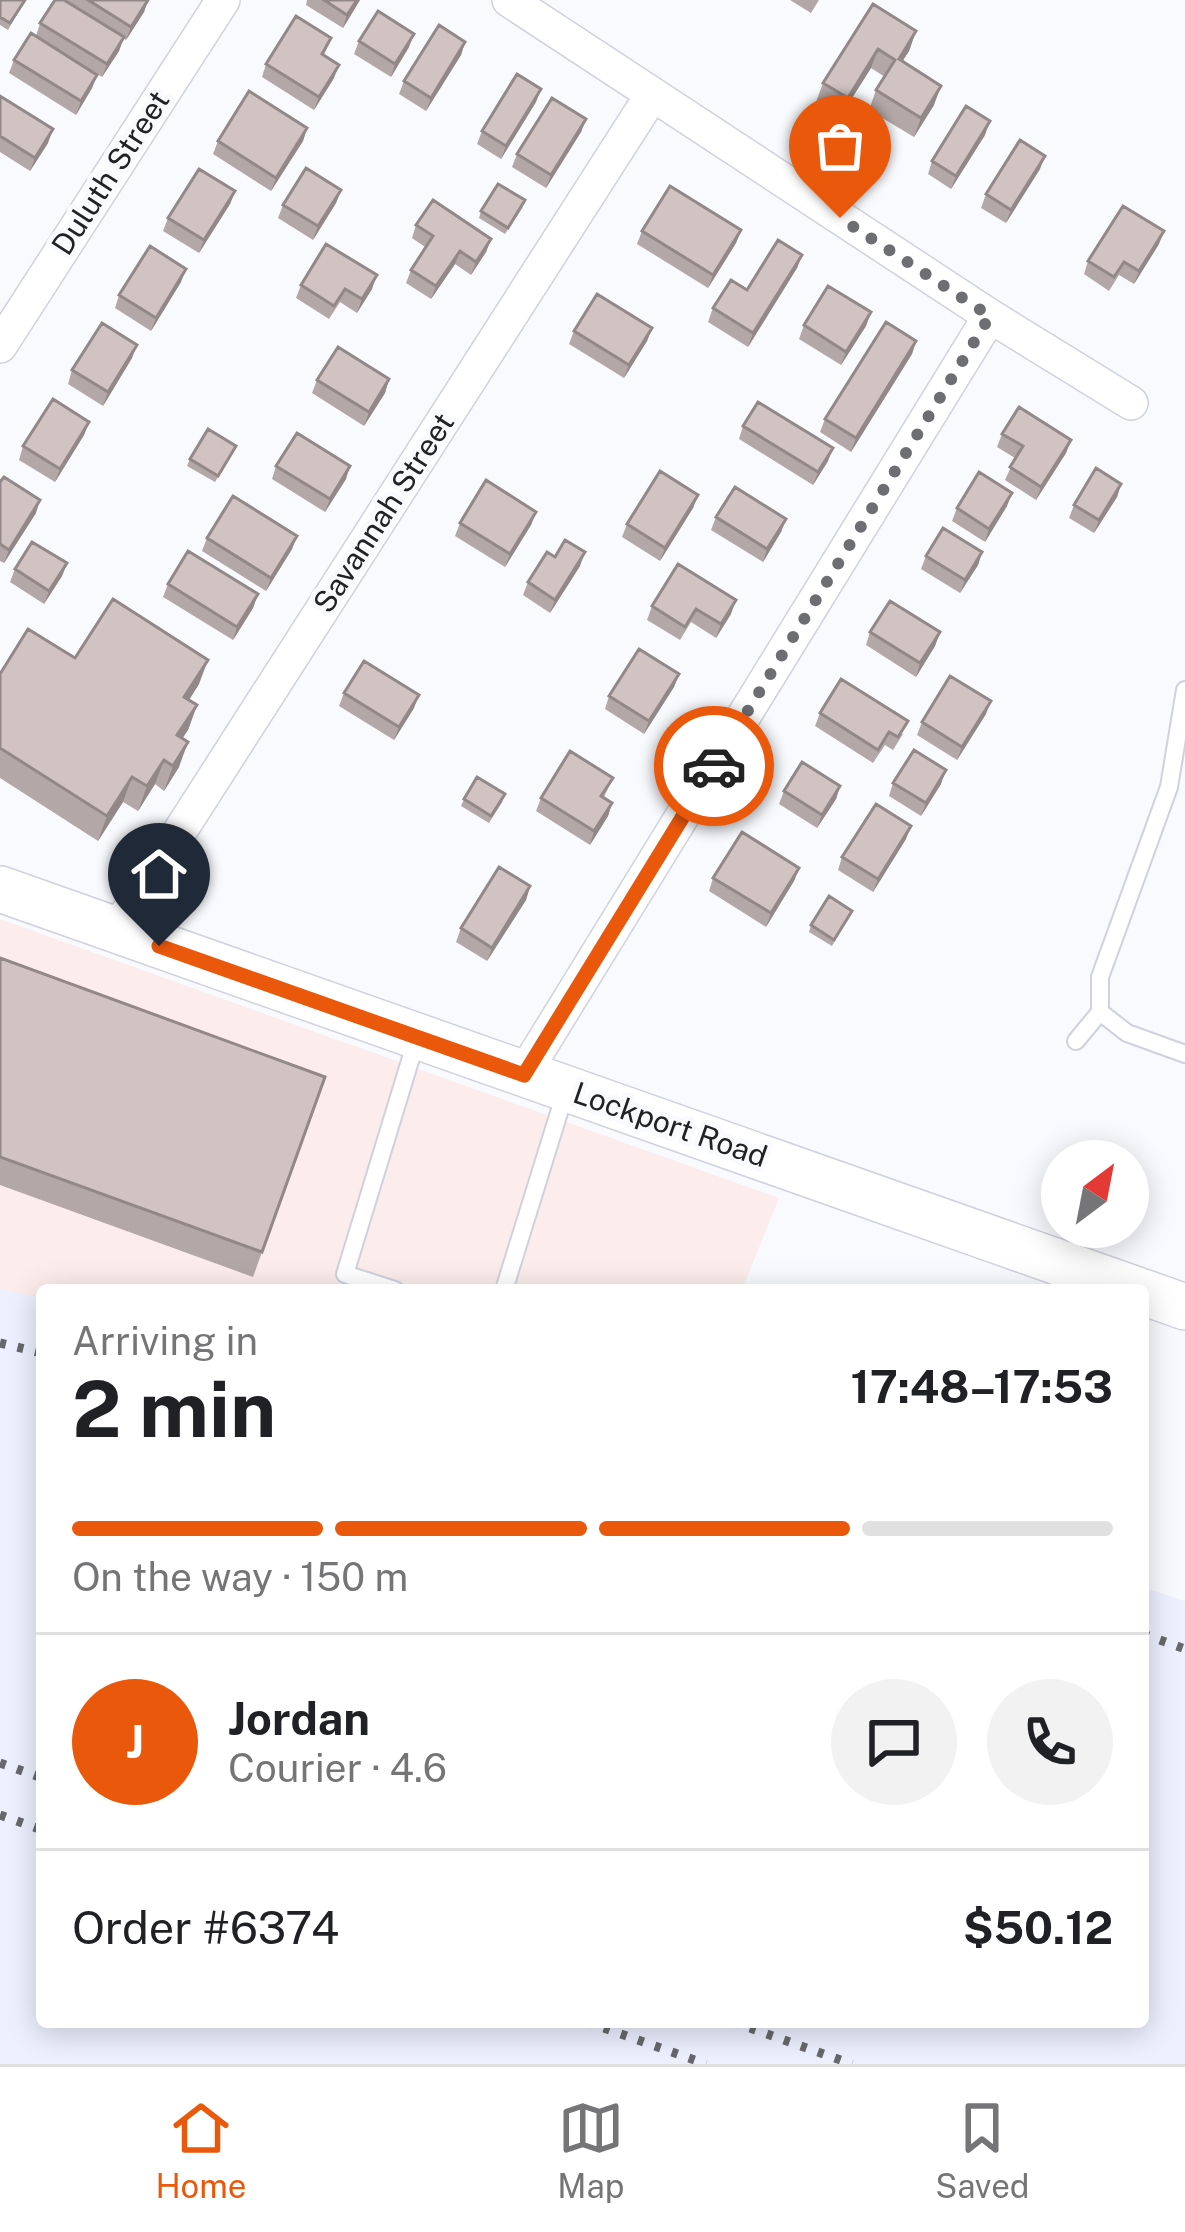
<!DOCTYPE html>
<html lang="en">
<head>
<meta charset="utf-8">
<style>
  :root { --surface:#fff; --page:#f2f2f2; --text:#202124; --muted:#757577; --line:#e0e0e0; --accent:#ea580c }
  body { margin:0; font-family:"Public Sans",sans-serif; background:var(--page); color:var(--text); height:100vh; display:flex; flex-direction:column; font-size:45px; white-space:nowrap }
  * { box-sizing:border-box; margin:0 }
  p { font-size:39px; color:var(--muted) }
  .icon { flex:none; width:66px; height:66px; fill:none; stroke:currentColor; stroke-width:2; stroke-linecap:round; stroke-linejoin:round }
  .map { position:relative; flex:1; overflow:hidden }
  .sheet { position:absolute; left:36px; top:1284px; width:1113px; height:744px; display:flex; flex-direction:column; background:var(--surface); border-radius:12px; box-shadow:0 6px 30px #0003 }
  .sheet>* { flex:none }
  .needle { width:78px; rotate:32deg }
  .controls { position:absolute; left:1041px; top:1140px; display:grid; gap:24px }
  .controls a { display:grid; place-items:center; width:108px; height:108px; border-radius:50%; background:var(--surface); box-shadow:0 6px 30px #0003; font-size:60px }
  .pin { position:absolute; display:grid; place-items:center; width:102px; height:102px; color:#fff; margin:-123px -51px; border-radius:50% 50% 50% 0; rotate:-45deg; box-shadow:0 0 12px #0007 }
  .pin .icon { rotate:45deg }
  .courier { position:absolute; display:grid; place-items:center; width:120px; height:120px; margin:-60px; border:9px solid #ea580c; border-radius:50%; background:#fff; color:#222; box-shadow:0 3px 15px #0007 }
  .overview em { font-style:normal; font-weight:700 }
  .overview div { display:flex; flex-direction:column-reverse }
  .overview { display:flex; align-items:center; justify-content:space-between; height:204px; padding:0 36px }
  h1 { font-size:78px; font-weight:700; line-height:90px }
  .bar { display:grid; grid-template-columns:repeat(4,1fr); gap:18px 12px; align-content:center; height:144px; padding:0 36px }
  .bar i { height:15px; border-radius:9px; background:var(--line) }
  .bar .active { background:var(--accent) }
  .bar p { grid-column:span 4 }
  .line { display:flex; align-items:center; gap:30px; padding:0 36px; border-top:3px solid var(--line) }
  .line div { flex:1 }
  .round { display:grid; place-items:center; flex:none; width:126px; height:126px; border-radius:63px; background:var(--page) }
  .menu { display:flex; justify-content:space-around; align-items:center; height:168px; border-top:3px solid var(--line); background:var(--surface); font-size:33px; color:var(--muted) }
  .menu a { display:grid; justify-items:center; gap:6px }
  .menu .active { color:var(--accent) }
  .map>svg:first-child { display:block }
  .built { fill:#ecf0ff }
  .industrial { fill:#fcecec }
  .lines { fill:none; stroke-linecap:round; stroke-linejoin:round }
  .lane-casing { stroke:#cfd2dd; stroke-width:20 }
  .street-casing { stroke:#cfd2dd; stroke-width:36 }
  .secondary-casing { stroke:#cfd2dd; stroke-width:48 }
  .lane { stroke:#fff; stroke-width:16 }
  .street { stroke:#fff; stroke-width:33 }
  .secondary { stroke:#fff; stroke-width:45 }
  .rail { stroke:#66686b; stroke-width:9; stroke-dasharray:6 12; stroke-linecap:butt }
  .wall { fill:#b3a8a7 }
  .shaded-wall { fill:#928888 }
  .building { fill:#d0c3c2; stroke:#928888; stroke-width:3 }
  .done { stroke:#6c6e71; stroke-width:12; stroke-dasharray:0 21.6 }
  .route { stroke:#ea580c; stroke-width:15 }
  .labels { text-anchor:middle; stroke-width:10; stroke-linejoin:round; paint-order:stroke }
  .street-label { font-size:30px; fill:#202225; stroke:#f9fafe }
</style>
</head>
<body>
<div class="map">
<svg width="1185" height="2064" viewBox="0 0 1185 2064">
  <rect width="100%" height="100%" fill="#f9fafe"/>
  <path class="built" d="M0 1289 42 1298V2022H1143V1587L1185 1601V2064H0Z"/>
  <path class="industrial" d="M0 919 779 1198 742 1290H42V1298L0 1289Z"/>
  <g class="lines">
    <g class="lane-casing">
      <path id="lane" d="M1185 690 1169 787 1100 977V1012L1127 1033 1185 1054
        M1076 1041 1100 1012
        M395 1290 345 1274 417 1038
        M504 1290 566 1090"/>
    </g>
    <g class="street-casing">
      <path id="street" d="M509 0 990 316 1131 403
        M0 346 223 0
        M116 931 652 95
        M523 1075 990 316"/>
    </g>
    <g class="secondary-casing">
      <path id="secondary" d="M0 889 1137 1290
        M1143 1292 1185 1307"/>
    </g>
    <use href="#lane" class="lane"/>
    <use href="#street" class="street"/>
    <use href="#secondary" class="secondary"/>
    <path class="rail" d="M0 1343 42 1353
      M1143 1634 1185 1649
      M0 1763 42 1778
      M0 1815 42 1830
      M587 2022 706 2064
      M733 2022 852 2064"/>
  </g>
  <path class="wall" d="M0 0H25L8 30 0 25Z
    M55 0H148L144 12 126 40 123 38 119 51 102 77 36 36 40 23Z
    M307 0H360L343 28 306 5Z
    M790 0H819L811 13Z
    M873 4 916 31 909 51 902 61 934 105 914 137 869 110 876 90 885 77 871 68 840 117 816 102 823 83Z
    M331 38 324 55 334 78 314 110 262 77 266 64Z
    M359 41 409 47 391 77 354 54Z
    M465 42 461 55 426 111 399 94 404 81Z
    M14 60 97 75 92 88 76 115 9 73Z
    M0 96 48 143 30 171 0 152Z
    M536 102 501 159 477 144 482 131Z
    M586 119 581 132 546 188 512 167 517 154Z
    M307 128 303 141 271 191 213 154 218 141Z
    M985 135 951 189 928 174 932 161Z
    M1040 169 1006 223 981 208 986 194Z
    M341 190 336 203 313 240 278 218 283 205Z
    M235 191 230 204 199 253 163 231 168 218Z
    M523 207 505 234 479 218 481 211Z
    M416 225 491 239 486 252 471 275 455 264 431 299 406 283 411 270 425 247 412 238Z
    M741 230 736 243 708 288 637 244 642 231Z
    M1159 244 1134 284 1119 275 1109 291 1084 274 1088 261Z
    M802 255 797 268 748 347 708 322 713 308 747 290Z
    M181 282 151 331 115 308 119 295Z
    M301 285 372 289 357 313 340 302 329 319 296 298Z
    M871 312 866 326 841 365 799 339 804 325Z
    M652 328 647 341 624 378 569 344 574 331Z
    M916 341 912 354 851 452 820 432 825 419Z
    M132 358 103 406 68 384 72 370Z
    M389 379 385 393 364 426 312 393 317 380Z
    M89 422 84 435 55 482 19 460 23 446Z
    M743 426 828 461 813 485 739 439Z
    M1002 434 1071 440 1066 453 1036 500 1005 480 1015 458 997 447Z
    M233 453 215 482 187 466 190 459Z
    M276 466 346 479 325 512 272 479Z
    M0 482 36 513 4 563 0 561Z
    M1121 484 1117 497 1094 533 1069 518 1074 505Z
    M698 495 693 508 660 561 622 537 627 524Z
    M1007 506 985 542 952 521 957 508Z
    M536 512 531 525 505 567 455 536 460 523Z
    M716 517 786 519 781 532 763 562 711 530Z
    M297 536 292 549 266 591 202 551 207 538Z
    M982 552 978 565 960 593 921 569 926 556Z
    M555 557 580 566 550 613 523 595 528 582Z
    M67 563 62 576 44 604 10 582 15 569Z
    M678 564 731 614 716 638 691 622 680 640 647 620 652 606Z
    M168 584 258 594 253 608 233 640 163 597Z
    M870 632H940L935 646 916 677 866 645Z
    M75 658 199 684 189 700 197 705 188 730 182 738 179 767 164 791 155 784 138 811 123 802 98 841 0 778V674Z
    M679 674 674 687 644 734 605 709 609 696Z
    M344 693 414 708 394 740 339 706Z
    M820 713 903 734 893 750 885 745 873 763 815 726Z
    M986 714 957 760 917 735 922 722Z
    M613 778 604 797 612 803 608 816 590 845 536 811 541 798Z
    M893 783 941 784 921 816 889 796Z
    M840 786 836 799 817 828 779 804 784 791Z
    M464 799 503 801 489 823 461 806Z
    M906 839 873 892 838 870 842 857Z
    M799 868 794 881 766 927 709 891 713 878Z
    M530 886 526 900 487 961 456 942 461 928Z
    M852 911 832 946 809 932 811 925Z
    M0 958 325 1077 253 1277 0 1185Z"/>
  <path class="shaded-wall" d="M148 0 144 12 126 40 131 27Z
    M357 0H360L343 28 347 15Z
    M916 31 909 51 892 78 899 59Z
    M414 34 409 47 391 77 395 64Z
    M124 37 119 51 102 77 107 64Z
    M465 42 461 55 426 111 431 98Z
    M878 49 871 68 840 117 848 98Z
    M339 65 334 78 314 110 319 97Z
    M97 75 92 88 76 115 81 101Z
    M941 86 934 105 914 137 921 118Z
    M541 89 536 102 501 159 506 146Z
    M586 119 581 132 546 188 551 175Z
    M990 121 985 135 951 189 956 176Z
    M307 128 303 141 271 191 276 178Z
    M53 129 48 143 30 171 35 158Z
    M1045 156 1040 169 1006 223 1011 210Z
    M341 190 336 203 313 240 318 226Z
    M235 191 230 204 199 253 204 240Z
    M741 230 736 243 708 288 713 275Z
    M1164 231 1159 244 1134 284 1139 271Z
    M491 239 486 252 471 275 476 262Z
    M460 251 455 264 431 299 436 286Z
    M802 255 797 268 748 347 753 333Z
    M186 269 181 282 151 331 156 318Z
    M377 275 372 289 357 313 362 299Z
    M871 312 866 326 841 365 846 352Z
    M652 328 647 341 624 378 629 365Z
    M916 341 912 354 851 452 856 438Z
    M137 345 132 358 103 406 108 392Z
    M389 379 385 393 364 426 369 412Z
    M89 422 84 435 55 482 60 469Z
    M1071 440 1066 453 1036 500 1041 487Z
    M833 448 828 461 813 485 818 472Z
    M350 466 346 479 325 512 330 499Z
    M1121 484 1117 497 1094 533 1099 520Z
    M1012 493 1007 506 985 542 989 529Z
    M698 495 693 508 660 561 665 548Z
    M40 500 36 513 4 563 9 550Z
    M536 512 531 525 505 567 510 554Z
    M786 519 781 532 763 562 767 549Z
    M297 536 292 549 266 591 271 578Z
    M585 552 580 566 550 613 555 600Z
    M982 552 978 565 960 593 965 580Z
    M67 563 62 576 44 604 49 591Z
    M258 594 253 608 233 640 237 627Z
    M736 600 731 614 716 638 721 624Z
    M940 632 935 646 916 677 920 663Z
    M208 660 199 684 175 722 184 697Z
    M679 674 674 687 644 734 649 721Z
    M419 695 414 708 394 740 399 727Z
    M991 701 986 714 957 760 962 747Z
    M197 705 188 730 168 760 177 735Z
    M188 742 179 767 164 791 173 766Z
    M164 760 155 784 138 811 147 786Z
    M946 770 941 784 921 816 926 803Z
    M132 777 123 802 98 841 107 816Z
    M840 786 836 799 817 828 822 815Z
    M612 803 608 816 590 845 594 831Z
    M911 826 906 839 873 892 878 879Z
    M799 868 794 881 766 927 771 913Z
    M530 886 526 900 487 961 492 948Z"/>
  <path class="building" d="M0 0H25L10 23 0 17Z
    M55 0H64L124 37 107 64 40 23Z
    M88 0H148L131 27Z
    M324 0H357L347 15Z
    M873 4 916 31 899 59 941 86 921 118 876 90 895 60 878 49 848 98 823 83Z
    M378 11 414 34 395 64 359 41Z
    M296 16 331 38 322 54 339 65 319 97 266 64Z
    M439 25 465 42 431 98 404 81Z
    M31 33 97 75 81 101 14 60Z
    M517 74 541 89 506 146 482 131Z
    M249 91 307 128 276 178 218 141Z
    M0 96 53 129 35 158 0 136Z
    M552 98 586 119 551 175 517 154Z
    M966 106 990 121 956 176 932 161Z
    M1020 140 1045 156 1011 210 986 194Z
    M306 168 341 190 318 226 283 205Z
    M199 169 235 191 204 240 168 218Z
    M498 184 525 200 508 228 481 211Z
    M670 186 741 230 713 275 642 231Z
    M433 200 491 239 476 262 460 251 436 286 411 270 433 236 416 225Z
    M1123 206 1164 231 1139 271 1124 262 1114 277 1088 261Z
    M778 240 802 255 753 333 713 308 731 280 747 290Z
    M326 244 377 275 362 299 345 289 334 306 301 285Z
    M150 246 186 269 156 318 119 295Z
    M828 286 871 312 846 352 804 325Z
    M597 294 652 328 629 365 574 331Z
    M886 322 916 341 856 438 825 419Z
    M102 323 137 345 108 392 72 370Z
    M338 347 389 379 369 412 317 380Z
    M53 399 89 422 60 469 23 446Z
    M758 402 833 448 818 472 743 426Z
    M1019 407 1071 440 1041 487 1010 467 1023 446 1002 434Z
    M208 429 236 446 218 476 190 459Z
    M297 433 350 466 330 499 276 466Z
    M1096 468 1121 484 1099 520 1074 505Z
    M660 471 698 495 665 548 627 524Z
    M979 472 1012 493 989 529 957 508Z
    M4 477 40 500 9 550 0 544V482Z
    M486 480 536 512 510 554 460 523Z
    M735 487 786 519 767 549 716 517Z
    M233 496 297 536 271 578 207 538Z
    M943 528 982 552 965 580 926 556Z
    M565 540 585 552 555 600 528 582 547 552 555 557Z
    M32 542 67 563 49 591 15 569Z
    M188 551 258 594 237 627 168 584Z
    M678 564 736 600 721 624 696 609 685 627 652 606Z
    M113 599 208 660 184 697 197 705 177 735 188 742 173 766 164 760 147 786 132 777 107 816 0 748V674L28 629 75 658Z
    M890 601 940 632 920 663 870 632Z
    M639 649 679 674 649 721 609 696Z
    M364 661 419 695 399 727 344 693Z
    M950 676 991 701 962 747 922 722Z
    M841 679 908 721 898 737 889 732 878 750 820 713Z
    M914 750 946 770 926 803 893 783Z
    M570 751 613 778 601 796 612 803 594 831 541 798Z
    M802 762 840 786 822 815 784 791Z
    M477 777 505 794 491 816 464 799Z
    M876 804 911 826 878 879 842 857Z
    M742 832 799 868 771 913 713 878Z
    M499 867 530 886 492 948 461 928Z
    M829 896 852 911 834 940 811 925Z
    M0 958 325 1077 262 1252 0 1157Z"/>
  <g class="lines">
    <path class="done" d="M714 766 990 316 840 218"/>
    <path class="route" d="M159 946 524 1075 714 766"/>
  </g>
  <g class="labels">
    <g class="street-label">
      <text transform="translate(111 173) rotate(-57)" y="10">Duluth Street</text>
      <text transform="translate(384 513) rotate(-57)" y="10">Savannah Street</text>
      <text transform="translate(670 1125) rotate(19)" y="10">Lockport Road</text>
    </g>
  </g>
</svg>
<div class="controls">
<a><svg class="needle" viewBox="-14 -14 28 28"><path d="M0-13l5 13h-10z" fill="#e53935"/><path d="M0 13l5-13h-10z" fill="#757577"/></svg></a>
</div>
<div class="pin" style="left:840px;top:218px;background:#ea580c"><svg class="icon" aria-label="bag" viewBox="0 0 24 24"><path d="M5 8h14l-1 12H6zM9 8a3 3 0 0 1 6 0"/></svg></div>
<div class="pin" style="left:159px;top:946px;background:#1f2937"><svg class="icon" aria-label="home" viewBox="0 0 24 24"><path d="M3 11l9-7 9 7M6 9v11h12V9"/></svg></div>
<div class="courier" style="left:714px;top:766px"><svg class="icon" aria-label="car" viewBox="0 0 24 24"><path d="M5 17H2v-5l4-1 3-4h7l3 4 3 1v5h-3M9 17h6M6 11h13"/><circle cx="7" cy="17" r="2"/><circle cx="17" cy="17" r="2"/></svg></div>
<section class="sheet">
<div class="overview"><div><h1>2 min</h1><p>Arriving in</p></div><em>17:48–17:53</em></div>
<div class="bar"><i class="active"></i><i class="active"></i><i class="active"></i><i></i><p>On the way · 150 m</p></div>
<div class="line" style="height:216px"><b class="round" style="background:var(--accent);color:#fff">J</b><div><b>Jordan</b><p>Courier · 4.6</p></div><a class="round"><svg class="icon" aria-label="chat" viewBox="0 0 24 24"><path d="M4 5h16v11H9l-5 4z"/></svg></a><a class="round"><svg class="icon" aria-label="phone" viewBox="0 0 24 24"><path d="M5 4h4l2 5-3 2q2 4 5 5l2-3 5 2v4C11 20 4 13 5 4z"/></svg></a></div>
<div class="line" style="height:156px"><div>Order #6374</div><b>$50.12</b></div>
</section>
</div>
<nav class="menu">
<a class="active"><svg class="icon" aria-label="home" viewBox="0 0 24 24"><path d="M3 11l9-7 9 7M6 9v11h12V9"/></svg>Home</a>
<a><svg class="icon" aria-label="map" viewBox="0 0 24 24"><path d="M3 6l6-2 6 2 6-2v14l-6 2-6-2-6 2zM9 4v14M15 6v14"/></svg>Map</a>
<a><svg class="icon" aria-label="saved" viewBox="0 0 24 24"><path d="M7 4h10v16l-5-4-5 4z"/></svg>Saved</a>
</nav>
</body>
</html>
